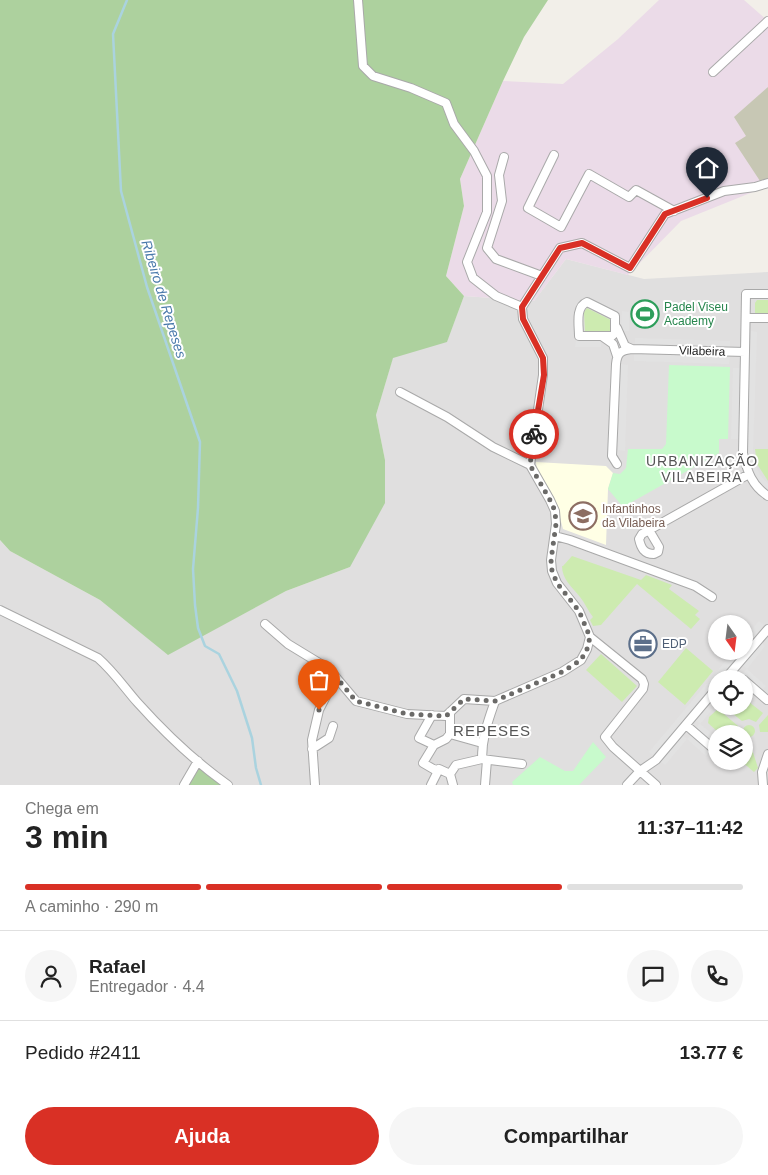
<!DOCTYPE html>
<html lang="pt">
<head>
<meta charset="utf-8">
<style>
  :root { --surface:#fff; --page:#f6f6f6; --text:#222; --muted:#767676; --line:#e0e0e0; --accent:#d93025 }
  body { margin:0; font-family:Helvetica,sans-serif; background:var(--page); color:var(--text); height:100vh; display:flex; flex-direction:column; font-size:19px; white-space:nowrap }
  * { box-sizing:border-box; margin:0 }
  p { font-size:16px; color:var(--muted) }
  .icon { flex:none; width:28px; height:28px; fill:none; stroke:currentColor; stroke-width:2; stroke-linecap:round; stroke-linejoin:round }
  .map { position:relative; height:785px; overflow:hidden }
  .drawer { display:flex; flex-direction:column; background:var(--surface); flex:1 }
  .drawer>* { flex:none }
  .needle { width:32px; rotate:166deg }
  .buttons { position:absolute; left:708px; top:615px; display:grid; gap:10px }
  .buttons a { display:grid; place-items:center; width:45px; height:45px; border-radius:50%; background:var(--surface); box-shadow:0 1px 4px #0004; font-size:25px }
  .pin { position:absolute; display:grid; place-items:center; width:42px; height:42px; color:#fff; margin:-51px -21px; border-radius:50% 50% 50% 0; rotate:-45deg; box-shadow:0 0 5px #0007 }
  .pin .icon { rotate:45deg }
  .courier { position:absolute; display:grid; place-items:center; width:50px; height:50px; margin:-25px; border:4px solid #d93025; border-radius:50%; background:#fff; color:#222; box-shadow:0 1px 6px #0007 }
  .head em { font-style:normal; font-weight:800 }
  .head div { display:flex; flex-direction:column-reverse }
  .head { display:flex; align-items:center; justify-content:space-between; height:85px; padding:0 25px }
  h1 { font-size:32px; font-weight:800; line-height:38px }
  .bar { display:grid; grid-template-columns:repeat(4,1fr); gap:8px 5px; align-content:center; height:60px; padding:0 25px }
  .bar i { height:6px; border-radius:4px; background:var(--line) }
  .bar .on { background:var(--accent) }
  .bar p { grid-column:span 4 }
  .line { display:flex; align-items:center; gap:12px; padding:0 25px; border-top:1px solid var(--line) }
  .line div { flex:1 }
  .round { display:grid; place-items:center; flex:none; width:52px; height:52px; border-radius:26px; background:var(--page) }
  .button { display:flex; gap:10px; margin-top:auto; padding:10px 25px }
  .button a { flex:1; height:58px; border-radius:30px; background:var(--accent); color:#fff; font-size:20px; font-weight:800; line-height:58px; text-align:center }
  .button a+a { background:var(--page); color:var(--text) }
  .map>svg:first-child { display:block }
  .residential { fill:#e0dfdf; fill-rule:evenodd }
  .industrial { fill:#ebdbe8 }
  .education { fill:#ffffe5 }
  .construction { fill:#c7c7b4 }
  .grass { fill:#cdebb0 }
  .forest { fill:#add19e }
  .park { fill:#c8facc }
  .parking { fill:#e2e2e2 }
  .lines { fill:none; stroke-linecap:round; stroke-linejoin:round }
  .stream { stroke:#aad3df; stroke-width:2.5 }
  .minor-casing { stroke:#a9a9a9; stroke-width:10 }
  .minor { stroke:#fff; stroke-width:8 }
  .done { stroke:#6b6a68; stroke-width:5; stroke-dasharray:0 9 }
  .route { stroke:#d93025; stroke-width:6 }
  .labels { text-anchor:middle; stroke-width:4; stroke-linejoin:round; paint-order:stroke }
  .leisure-label { font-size:12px; fill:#27864d; stroke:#fff; text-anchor:start }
  .street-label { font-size:12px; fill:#222; stroke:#fff }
  .education-label { font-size:12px; fill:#785e54; stroke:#fff; text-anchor:start }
  .service-label { font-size:12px; fill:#4e5e75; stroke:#fff; text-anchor:start }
  .water-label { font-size:14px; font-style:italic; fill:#4a7aab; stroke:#fff }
  .neighbourhood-label { font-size:14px; letter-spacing:1px; fill:#555; stroke:#fff }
  .quarter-label { font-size:15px; letter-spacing:1px; fill:#555; stroke:#fff }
</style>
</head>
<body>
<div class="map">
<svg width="768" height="785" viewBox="0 0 768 785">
  <rect width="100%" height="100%" fill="#f2efe9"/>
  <path class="residential" d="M566 259 644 279 768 272V785H0V540L10 551 100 600 168 654 286 591 350 567 385 460 376 415 393 357 447 341 464 296 534 301ZM716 624H744V651H716ZM716 679H744V706H716ZM716 734H744V761H716Z"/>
  <path class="industrial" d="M659 0H744L768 21V186L681 221 628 275 566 259 534 301 464 296 446 276 464 206 460 179 503 81 563 84 618 39Z"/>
  <path class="education" d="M536 462 606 466 613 473 608 489 606 545 563 529 556 503 550 490 537 472Z"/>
  <path class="construction" d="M768 87V179L760 181 735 143 746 136 734 117Z"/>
  <path class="grass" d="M757 300H768V314L755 313V303Z
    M587 308 613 321 612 333 585 332 584 312Z
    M755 449H768V481L757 464Z
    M572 556 641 580 646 575 672 585 669 589 699 611 695 615 700 619 691 629 637 584 601 625 593 626 590 620 593 617C588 611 585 603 580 597 572 587 562 579 562 566H563Z
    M686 648 713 671 685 705 658 682Z
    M601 654 637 686 622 702 586 670Z
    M744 698 763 713 756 722 749 719 742 721 723 706H744Z
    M718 709 738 726 737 734H720L708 723 709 717Z
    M768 715V732H760L759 725Z
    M743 731a6 6 0 1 1 12 0a6 6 0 1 1-12 0Z
    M744 742 750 743 758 768 754 772 741 761H744Z"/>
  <path class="forest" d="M0 0H548L524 37 503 81 460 179 464 206 446 276 464 296 447 342 393 358 376 415 385 460V503L350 567 286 591 168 655 100 600 10 551 0 540Z
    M198 761 228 785H184Z"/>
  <path class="park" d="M669 365 730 367 728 439H719V453L623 507 608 489 613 473 620 474 626 468 628 449H662L666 444Z
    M593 742 606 757 579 785H513L512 782 540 757 565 771H573Z"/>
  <path class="parking" d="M622 311 629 312V331H621Z
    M751 331 757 332 753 454 755 464 760 475 768 484V492L755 477 749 466 747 454Z
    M635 338 730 341V348L635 345Z
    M576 341H601V347H575Z
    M634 354 730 357 729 364 634 361Z
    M621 364 628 365 625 451 618 450Z
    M733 368H741L738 439H731Z
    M759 621 764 625 744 649V639Z
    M760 642 765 646 747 669 766 686 761 691 742 674 747 669 742 665Z
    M734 651H742L719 679H716V682L654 756 649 752Z
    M706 707 711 711 700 724 716 737V746L696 728 700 723 695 720Z
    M682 735 687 739 691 735 710 752 706 756 687 739 665 765 660 761Z"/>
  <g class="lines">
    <path class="stream" d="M127 0 113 34 121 191 147 287 200 442 198 508 193 569 195 605 198 628 205 646 219 654 237 691 252 738 256 768 261 785"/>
    <g class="minor-casing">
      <path id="minor" d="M358 0 363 66 373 76 411 88 446 103 454 124 474 151 487 176V212L467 262 473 278 496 296 522 307
        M713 72 768 21
        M554 155 528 208 561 227 589 174 629 197 636 190 674 211
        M504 157 499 175 502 201 487 248 496 259 542 276
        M587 302 615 316V333L612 336H579C579 325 575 307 587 302Z
        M746 318H768
        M617 328 625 346 632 349
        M603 337 613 344 617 356
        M745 352 746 294H768
        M400 392 447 417 493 447 530 465
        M617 464 612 456 616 364C617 353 621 350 632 349L745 352 743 453C747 471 752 486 768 496
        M649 530 659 547 658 552 654 554C644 554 641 548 639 539L642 534 749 474
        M555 536 570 540 695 586 712 597
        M0 610 98 658C113 671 124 687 137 702 164 732 194 761 228 785
        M265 624 288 644 329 669 356 701 407 714 446 716 464 699 495 701 562 672 581 660 587 649 590 637 579 611 557 583 552 571 551 560 556 524 555 511 550 500 530 465 543 375V358L523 319 522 307 560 248 582 243 630 268 665 214 724 191 755 187 768 183
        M590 637 642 679 644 684 643 689 605 737 613 747 656 785
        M725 679 768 629
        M744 680 767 700
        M450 712V734L482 743
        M432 715 419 738 434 745 446 739 450 734
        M686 725 716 751
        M434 745 423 763 435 770 439 769 450 774
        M312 749 329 738 333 726
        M482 759C482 737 488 721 495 701
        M184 785 198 761
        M315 785 312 740 319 710 336 677
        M431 785 439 769
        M453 785 450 774 456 765 482 759 522 764
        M485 785 487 760
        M627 785 640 771 656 760 716 689
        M763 785 762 772 768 754"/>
    </g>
    <use href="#minor" class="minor"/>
  </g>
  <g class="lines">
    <path class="done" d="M319 710 336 677 356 701 407 714 446 716 464 699 495 701 562 672 581 660 587 649 590 637 579 611 557 583 552 571 551 560 556 524 555 511 550 500 530 465 534 434"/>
    <path class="route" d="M534 434 544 375 543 358 523 319 522 307 560 248 582 243 630 268 665 214 707 198"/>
  </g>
  <defs>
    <g id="stadium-ring" transform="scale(1.4375)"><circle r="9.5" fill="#fff" stroke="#2e9e5b" stroke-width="1.5"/><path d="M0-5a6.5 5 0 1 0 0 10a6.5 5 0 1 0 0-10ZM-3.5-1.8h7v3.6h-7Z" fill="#2e9e5b"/></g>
    <g id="school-ring" transform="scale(1.4375)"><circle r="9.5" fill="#fff" stroke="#8d6e63" stroke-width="1.5"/><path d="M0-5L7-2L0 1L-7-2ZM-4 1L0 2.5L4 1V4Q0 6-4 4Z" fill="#8d6e63"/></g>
    <g id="office-ring" transform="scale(1.4375)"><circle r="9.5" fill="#fff" stroke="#5c6f8a" stroke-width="1.5"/><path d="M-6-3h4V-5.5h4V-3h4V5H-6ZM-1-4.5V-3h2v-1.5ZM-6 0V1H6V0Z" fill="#5c6f8a"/></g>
  </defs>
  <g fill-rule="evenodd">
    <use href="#stadium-ring" x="645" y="314"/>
    <use href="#school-ring" x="583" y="516"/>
    <use href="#office-ring" x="643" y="644"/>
  </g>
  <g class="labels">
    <g class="leisure-label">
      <text x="664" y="311">Padel Viseu<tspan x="664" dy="14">Academy</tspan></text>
    </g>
    <g class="street-label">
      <text transform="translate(702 351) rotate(2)" y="4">Vilabeira</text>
    </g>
    <g class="education-label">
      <text x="602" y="513">Infantinhos<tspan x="602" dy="14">da Vilabeira</tspan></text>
    </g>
    <g class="service-label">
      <text x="662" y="648">EDP</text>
    </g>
    <g class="water-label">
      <text transform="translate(164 299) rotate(73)" y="5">Ribeiro de Repeses</text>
    </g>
    <g class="neighbourhood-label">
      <text x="702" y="466">URBANIZAÇÃO<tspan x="702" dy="16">VILABEIRA</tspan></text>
    </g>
    <g class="quarter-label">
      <text x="492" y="736">REPESES</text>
    </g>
  </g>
</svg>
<div class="buttons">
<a><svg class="needle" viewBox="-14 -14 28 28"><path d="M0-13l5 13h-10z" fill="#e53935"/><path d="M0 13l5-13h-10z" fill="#767676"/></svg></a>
<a><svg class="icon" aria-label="locate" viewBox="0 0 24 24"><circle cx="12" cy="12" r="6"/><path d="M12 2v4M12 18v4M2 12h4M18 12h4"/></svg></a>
<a><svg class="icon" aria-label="layers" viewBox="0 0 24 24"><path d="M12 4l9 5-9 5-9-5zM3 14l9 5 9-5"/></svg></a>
</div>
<div class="pin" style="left:319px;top:710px;background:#ea580c"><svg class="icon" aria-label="bag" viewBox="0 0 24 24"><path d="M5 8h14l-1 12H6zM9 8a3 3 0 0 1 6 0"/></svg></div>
<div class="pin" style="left:707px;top:198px;background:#1f2937"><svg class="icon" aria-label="home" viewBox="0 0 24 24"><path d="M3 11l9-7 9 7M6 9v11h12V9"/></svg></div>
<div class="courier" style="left:534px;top:434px"><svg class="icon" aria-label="bike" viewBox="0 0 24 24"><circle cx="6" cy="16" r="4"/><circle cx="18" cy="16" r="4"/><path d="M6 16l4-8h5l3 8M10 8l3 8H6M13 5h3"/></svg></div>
</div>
<section class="drawer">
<div class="head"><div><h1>3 min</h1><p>Chega em</p></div><em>11:37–11:42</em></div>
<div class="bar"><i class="on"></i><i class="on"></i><i class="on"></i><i></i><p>A caminho · 290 m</p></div>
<div class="line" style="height:90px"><a class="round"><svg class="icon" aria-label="person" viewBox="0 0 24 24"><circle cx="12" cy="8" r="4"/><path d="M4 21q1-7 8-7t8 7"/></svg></a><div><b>Rafael</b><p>Entregador · 4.4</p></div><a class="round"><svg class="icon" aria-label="chat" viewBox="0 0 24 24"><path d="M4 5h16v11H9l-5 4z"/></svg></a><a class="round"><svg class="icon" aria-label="phone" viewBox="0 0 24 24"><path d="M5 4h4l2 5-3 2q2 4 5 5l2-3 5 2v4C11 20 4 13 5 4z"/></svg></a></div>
<div class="line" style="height:65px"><div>Pedido #2411</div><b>13.77 €</b></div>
<div class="button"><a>Ajuda</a><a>Compartilhar</a></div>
</section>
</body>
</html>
